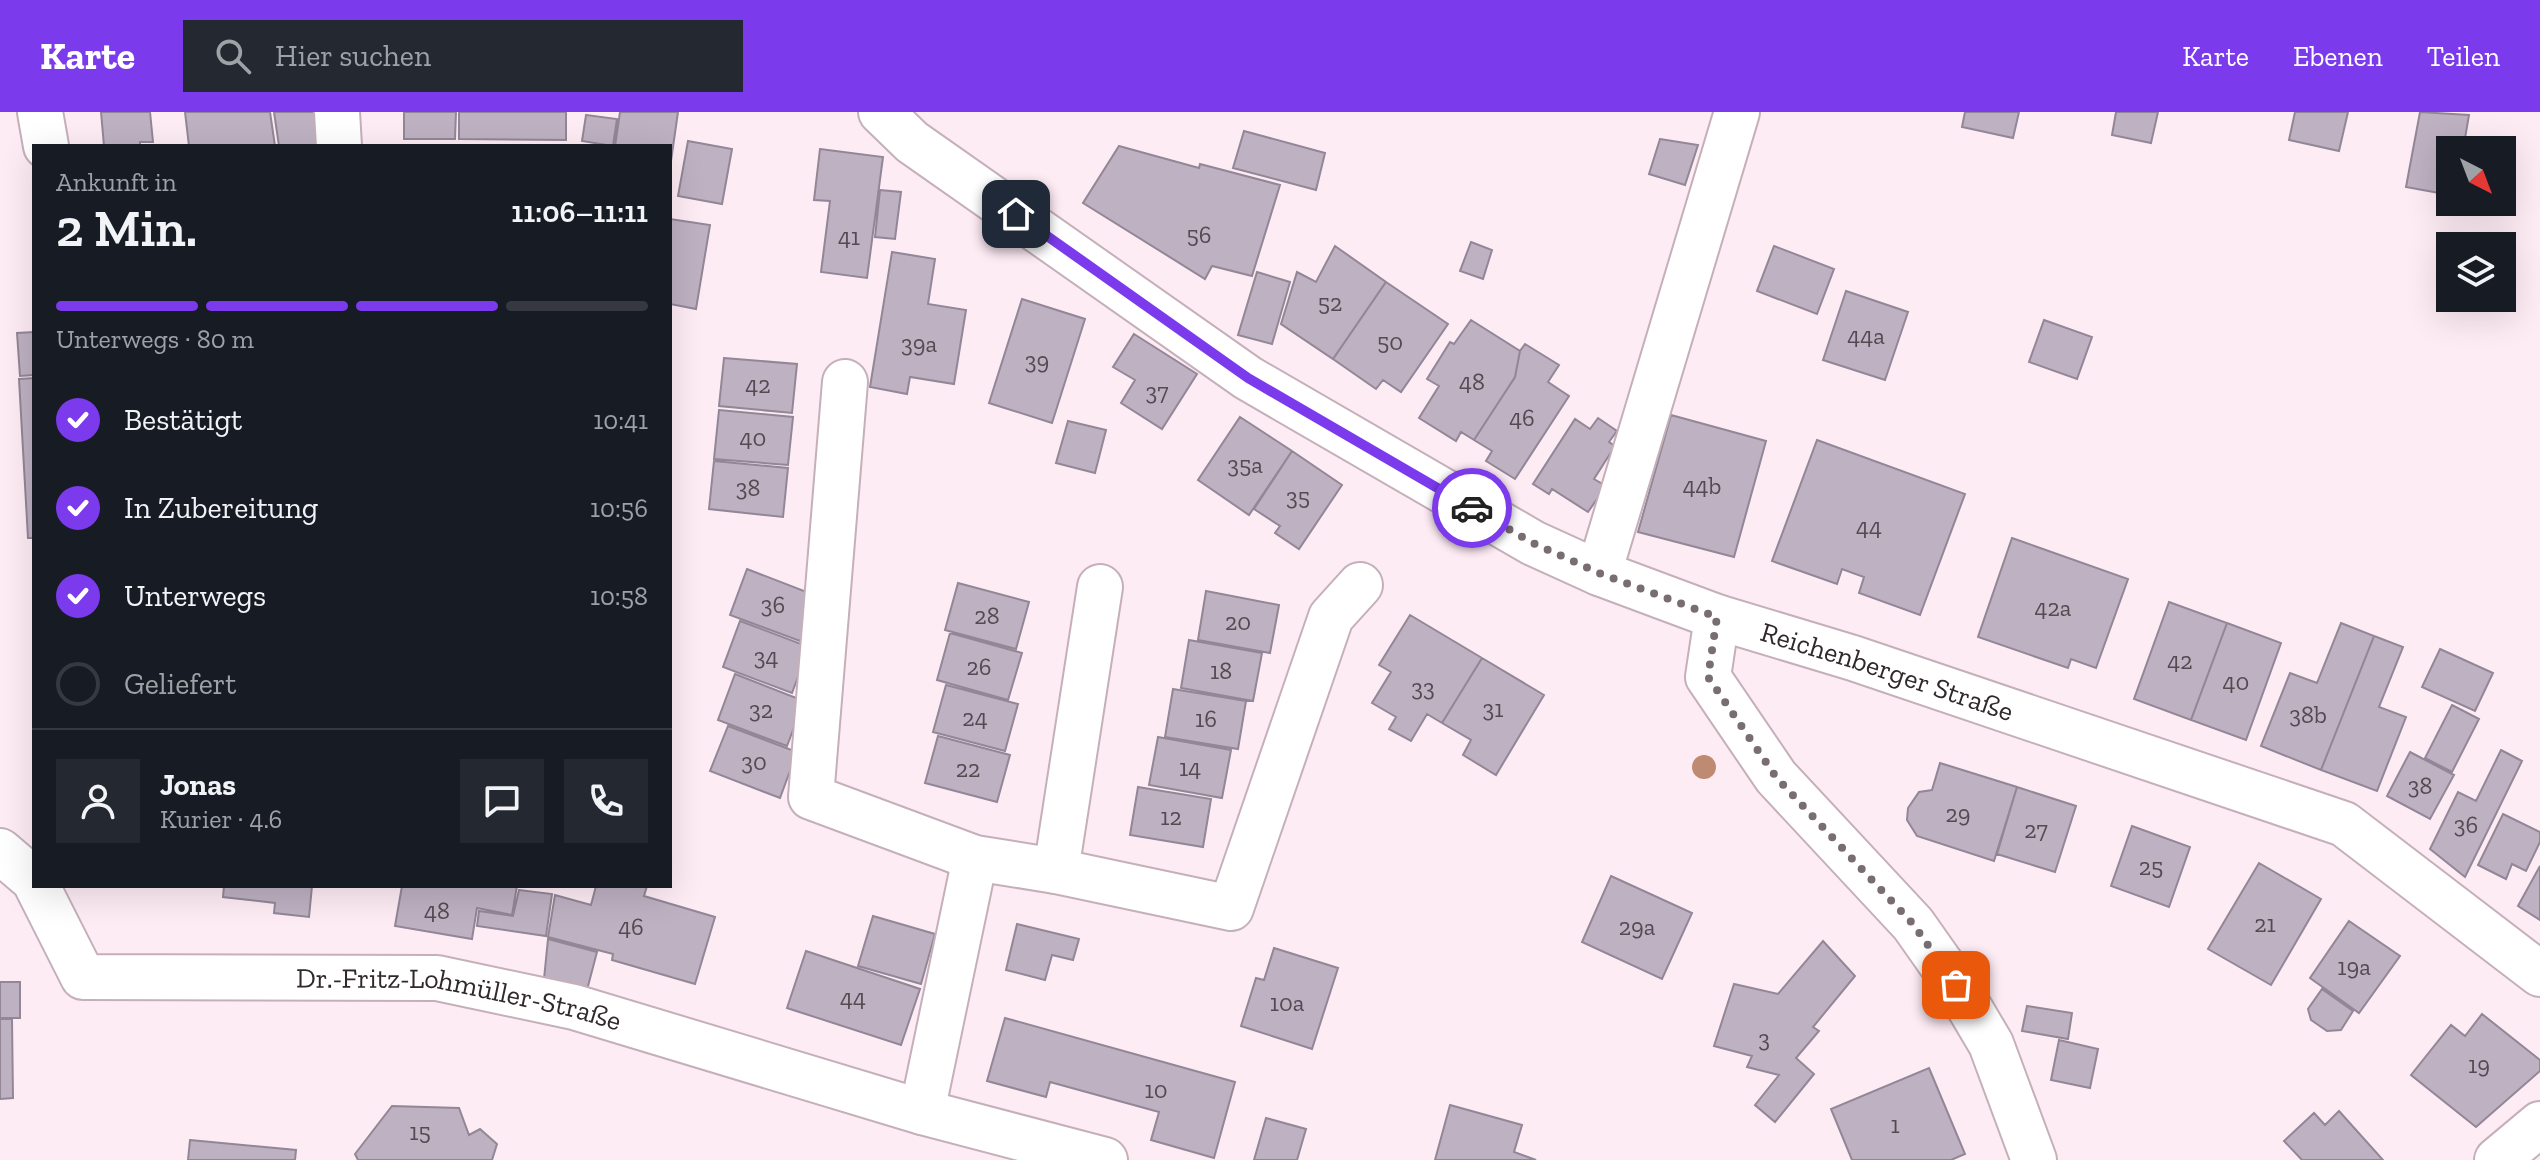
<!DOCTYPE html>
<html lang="de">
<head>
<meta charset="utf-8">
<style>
  :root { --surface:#171b24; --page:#242831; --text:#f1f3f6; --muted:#9ea1a6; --line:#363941; --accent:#7c3aed }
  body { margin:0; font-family:"Zilla Slab",serif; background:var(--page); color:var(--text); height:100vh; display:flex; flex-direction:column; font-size:30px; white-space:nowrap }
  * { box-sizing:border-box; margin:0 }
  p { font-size:26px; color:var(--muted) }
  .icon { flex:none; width:44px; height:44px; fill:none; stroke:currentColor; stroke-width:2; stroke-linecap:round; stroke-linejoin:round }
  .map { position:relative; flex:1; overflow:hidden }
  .panel { position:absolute; left:32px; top:32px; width:640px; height:744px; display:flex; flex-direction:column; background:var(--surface); border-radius:0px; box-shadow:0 8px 32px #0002 }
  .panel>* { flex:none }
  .needle { width:52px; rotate:138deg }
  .controls { position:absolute; left:2436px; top:24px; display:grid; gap:16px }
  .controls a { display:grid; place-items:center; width:80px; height:80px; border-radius:0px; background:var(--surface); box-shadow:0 8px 32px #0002; font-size:40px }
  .pin { position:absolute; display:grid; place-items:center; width:68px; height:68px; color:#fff; margin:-34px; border-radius:16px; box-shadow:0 4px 12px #0006 }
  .courier { position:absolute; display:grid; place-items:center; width:80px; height:80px; margin:-40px; border:6px solid #7c3aed; border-radius:50%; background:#fff; color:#222; box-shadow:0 2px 10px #0007 }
  .overview em { font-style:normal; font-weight:600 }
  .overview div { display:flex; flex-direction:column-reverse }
  .overview { display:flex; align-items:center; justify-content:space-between; height:136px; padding:0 24px }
  h1 { font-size:52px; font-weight:600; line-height:60px }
  .bar { display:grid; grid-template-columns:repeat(4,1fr); gap:12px 8px; align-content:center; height:96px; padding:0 24px }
  .bar i { height:10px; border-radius:6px; background:var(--line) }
  .bar .active { background:var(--accent) }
  .bar p { grid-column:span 4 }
  .line { display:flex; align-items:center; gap:20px; padding:0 24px; border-top:2px solid var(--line) }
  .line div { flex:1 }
  .round { display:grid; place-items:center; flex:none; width:84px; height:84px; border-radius:0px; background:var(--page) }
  ol { padding:0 24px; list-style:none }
  li { display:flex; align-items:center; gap:24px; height:88px }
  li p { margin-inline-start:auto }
  li .icon { padding:8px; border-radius:50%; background:var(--accent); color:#fff; stroke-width:4 }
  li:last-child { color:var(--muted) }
  li i { width:44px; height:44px; border:4px solid var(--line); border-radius:50% }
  header { display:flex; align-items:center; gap:48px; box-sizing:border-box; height:112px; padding:0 40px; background:var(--accent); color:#fff }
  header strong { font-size:38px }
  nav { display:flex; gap:44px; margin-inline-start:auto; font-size:28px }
  .search { width:560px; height:72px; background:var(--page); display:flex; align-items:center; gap:20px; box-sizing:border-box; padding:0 28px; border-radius:0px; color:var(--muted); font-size:30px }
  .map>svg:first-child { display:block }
  .building { fill:#beb1c2; stroke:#938696; stroke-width:2 }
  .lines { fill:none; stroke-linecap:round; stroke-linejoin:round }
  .minor-casing { stroke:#c5b0ba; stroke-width:48 }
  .minor { stroke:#fff; stroke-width:44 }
  .tree { fill:#be8a71 }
  .done { stroke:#786d72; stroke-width:8; stroke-dasharray:0 14.4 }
  .route { stroke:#7c3aed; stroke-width:10 }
  .labels { text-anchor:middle; stroke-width:6; stroke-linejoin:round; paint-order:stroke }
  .number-label { font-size:24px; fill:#544a52 }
  .street-label { font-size:28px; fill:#30282c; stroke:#fff }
</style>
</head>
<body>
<header>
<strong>Karte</strong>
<div class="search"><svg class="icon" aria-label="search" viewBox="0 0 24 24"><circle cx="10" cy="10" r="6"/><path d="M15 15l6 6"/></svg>Hier suchen</div>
<nav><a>Karte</a><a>Ebenen</a><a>Teilen</a></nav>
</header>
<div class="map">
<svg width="2540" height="1048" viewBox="0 0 2540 1048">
  <rect width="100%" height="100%" fill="#feecf5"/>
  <path class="building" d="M101 0H150L153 30H140V34H104Z
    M185 0H270L275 34H189Z
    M274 0H330L334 34H279Z
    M404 0H456L455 27H404Z
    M459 0H566V28L459 27Z
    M620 0H678L670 56V34H615Z
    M1965 0H2019L2013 26 1962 15Z
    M2116 0H2158L2151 31 2112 23Z
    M2295 0H2348L2339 39 2289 28Z
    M2420 0 2469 3 2463 38H2450V83L2406 75Z
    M586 3 617 7 613 34 582 29Z
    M1244 19 1325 41 1316 78 1233 56Z
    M1660 27 1698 33 1685 73 1649 62Z
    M688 29 732 37 722 92 678 84Z
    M1119 34 1199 56 1200 52 1280 73 1252 164 1212 154 1205 167 1083 91Z
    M820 37 883 45 867 166 821 160 830 89 814 88Z
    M880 78 901 80 895 127 875 125Z
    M670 107 710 113 696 197 670 192Z
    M1471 130 1492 138 1483 167 1460 159Z
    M1335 134 1386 170 1333 247 1281 212 1297 160 1316 170Z
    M1774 134 1834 157 1817 202 1757 179Z
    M892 140 935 147 928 192 966 198 954 272 910 265 907 282 870 275Z
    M1257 160 1290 170 1272 232 1238 223Z
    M1386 170 1448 212 1401 280 1383 268 1376 277 1333 247Z
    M1846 179 1908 200 1885 268 1823 248Z
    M1022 187 1085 207 1052 311 989 291Z
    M1471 208 1520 239 1515 265 1474 328 1461 320 1456 329 1419 306 1439 274 1427 267 1450 230 1454 232Z
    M2044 208 2092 225 2077 267 2029 250Z
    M34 220V263L20 264 17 221Z
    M1134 222 1197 262 1162 317 1121 291 1135 268 1113 255Z
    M1525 232 1559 253 1548 270 1569 284 1515 367 1486 349 1492 339 1474 328 1515 265 1520 239Z
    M724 246 797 252 792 301 719 294Z
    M34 266V426H28L19 267Z
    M719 298 793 305 788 353 714 347Z
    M1671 303 1766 329 1734 445 1638 420Z
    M1240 305 1292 339 1249 403 1198 368Z
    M1598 306 1617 319 1609 330 1615 334 1594 367 1606 374 1588 400 1552 377 1549 382 1533 372 1575 307 1590 317Z
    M1068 309 1106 318 1095 361 1056 351Z
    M1817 328 1965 382 1920 503 1859 481 1864 465 1842 457 1837 472 1772 449Z
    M1292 339 1342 373 1299 437 1275 421 1280 414 1254 397Z
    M714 349 788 356 783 405 709 397Z
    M2012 426 2128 467 2096 556 2071 547 2068 556 1978 525Z
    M747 457 817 484 800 529 730 503Z
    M958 471 1029 490 1016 537 945 518Z
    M1206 479 1279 493 1270 541 1198 528Z
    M2169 490 2227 511 2191 608 2134 587Z
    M1410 503 1482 546 1442 611 1427 602 1411 629 1389 617 1396 605 1372 591 1391 560 1379 553Z
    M740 509 809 535 792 581 723 555Z
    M2227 511 2281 531 2246 628 2191 608Z
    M2341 511 2374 524 2321 658 2261 634 2290 561 2317 571Z
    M950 521 1022 541 1008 588 937 568Z
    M2374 524 2403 535 2379 595 2406 605 2377 679 2321 658Z
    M1189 528 1262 541 1253 589 1181 576Z
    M2440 537 2493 561 2475 599 2422 575Z
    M1482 546 1544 583 1496 663 1463 643 1471 628 1442 611Z
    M735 562 804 589 787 634 718 608Z
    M946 573 1018 592 1005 639 933 620Z
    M1173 577 1246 589 1238 637 1165 625Z
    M2452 593 2479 607 2452 660 2425 646Z
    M728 614 797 640 780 686 710 659Z
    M938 624 1010 643 997 690 925 671Z
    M1158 625 1231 638 1222 686 1149 673Z
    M2501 638 2522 649 2465 765 2430 737 2458 680 2476 689Z
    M2410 640 2454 663 2430 707 2387 684Z
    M1940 651 2017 675 1994 749 1917 724 1907 708 1908 696 1919 680 1932 678Z
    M1138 675 1211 687 1203 735 1130 723Z
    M2017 675 2076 694 2055 760 1997 742Z
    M2503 702 2540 720V730L2526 759 2512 752 2506 767 2478 753Z
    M2132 714 2190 735 2169 795 2111 774Z
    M2259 751 2321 787 2271 873 2208 837Z
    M2540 754V808L2518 794Z
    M1611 764 1692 801 1662 867 1582 830Z
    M224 774H312L309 805 274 801 275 791 223 785Z
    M402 774H517L512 803 477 796 472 827 395 814Z
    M596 774H647L644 784 715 805 695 872 612 848 613 842 548 825 555 783 591 793Z
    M519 778 552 782 546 824 477 814 479 799 513 804Z
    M873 804 935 822 921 872 858 854Z
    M2349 809 2400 844 2359 901 2310 866Z
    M1017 812 1079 827 1073 848 1052 843 1045 868 1006 858Z
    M548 827 597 840 587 878 544 867Z
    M1823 829 1855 864 1813 915 1819 919 1796 946 1814 962 1775 1010 1755 993 1779 963 1747 955 1752 944 1714 934 1734 872 1778 882Z
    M1274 836 1338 856 1312 937 1241 914 1256 866 1264 868Z
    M806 839 920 877 901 933 787 896Z
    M0 870H20V906H0Z
    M2322 877 2353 899 2341 918 2327 919 2311 908 2308 897Z
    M2027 894 2072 901 2068 927 2022 919Z
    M2482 902 2540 948V959L2476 1015 2411 963 2451 913 2465 924Z
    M1005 906 1235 970 1214 1046 1151 1028 1159 1000 1050 970 1046 985 987 969Z
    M0 907H12L13 986 0 987Z
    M2059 928 2098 937 2090 976 2051 968Z
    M1929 956 1965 1042 1951 1048H1852L1831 997Z
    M1450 993 1522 1013 1514 1040 1536 1048H1435Z
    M392 994 459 996 469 1023 480 1017 497 1032 492 1048H358L355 1042Z
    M2339 999 2383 1048H2302L2284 1029 2314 1001 2325 1013Z
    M1266 1006 1306 1017 1297 1048H1254Z
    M190 1028 296 1038 295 1048H188Z"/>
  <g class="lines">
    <g class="minor-casing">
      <g id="minor">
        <path d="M40 0 46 34"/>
        <path d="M337 0 339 34"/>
        <path id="s1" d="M881 0 912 30 1248 266 1533 431 1599 461 1717 505 1853 546 2344 712 2540 862"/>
        <path d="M845 270 811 685 975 746 1056 759 1231 796 1331 505 1360 473"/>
        <path d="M1599 461 1737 0"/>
        <path d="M1717 505 1708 565 1776 665 1913 812 1956 873 1991 932 2034 1048"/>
        <path d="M0 739 34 768"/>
        <path d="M1056 759 1100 475"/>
        <path id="s2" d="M37 774 83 865 437 866 574 895 922 1000 1105 1048"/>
        <path d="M922 1000 975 746"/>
        <path d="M2497 1048 2540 1012"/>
      </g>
    </g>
    <use href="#minor" class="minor"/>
  </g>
  <circle class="tree" cx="1704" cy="655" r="12"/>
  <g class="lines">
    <path class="done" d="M1472 396 1533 431 1599 461 1717 505 1708 565 1776 665 1913 812 1956 873"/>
    <path class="route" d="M1016 102 1248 266 1472 396"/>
  </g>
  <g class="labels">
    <g class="number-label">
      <text x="1199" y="131">56</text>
      <text x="849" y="133">41</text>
      <text x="1330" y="199">52</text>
      <text x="1866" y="232">44a</text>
      <text x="1390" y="238">50</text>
      <text x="919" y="240">39a</text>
      <text x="1037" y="257">39</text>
      <text x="1472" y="278">48</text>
      <text x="758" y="281">42</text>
      <text x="1157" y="288">37</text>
      <text x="1522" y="314">46</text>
      <text x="753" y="334">40</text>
      <text x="1245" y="361">35a</text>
      <text x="1702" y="382">44b</text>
      <text x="748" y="384">38</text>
      <text x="1298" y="393">35</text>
      <text x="1869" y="423">44</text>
      <text x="773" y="501">36</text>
      <text x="2053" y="504">42a</text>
      <text x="987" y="512">28</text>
      <text x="1238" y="518">20</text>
      <text x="766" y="553">34</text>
      <text x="2180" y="557">42</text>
      <text x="979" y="563">26</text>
      <text x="1221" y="567">18</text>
      <text x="2236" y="578">40</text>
      <text x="1423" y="584">33</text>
      <text x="1493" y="605">31</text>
      <text x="761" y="606">32</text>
      <text x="2308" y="611">38b</text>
      <text x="975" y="614">24</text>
      <text x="1206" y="615">16</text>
      <text x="754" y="658">30</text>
      <text x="1190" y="664">14</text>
      <text x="968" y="665">22</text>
      <text x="2420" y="682">38</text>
      <text x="1958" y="710">29</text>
      <text x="1171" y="713">12</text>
      <text x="2466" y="721">36</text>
      <text x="2036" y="726">27</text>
      <text x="2151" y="763">25</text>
      <text x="437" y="807">48</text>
      <text x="2265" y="820">21</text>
      <text x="631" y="823">46</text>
      <text x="1637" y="823">29a</text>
      <text x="2354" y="863">19a</text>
      <text x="853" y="894">44</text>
      <text x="1287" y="899">10a</text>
      <text x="1764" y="935">3</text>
      <text x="2479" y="961">19</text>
      <text x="1156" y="986">10</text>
      <text x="1895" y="1021">1</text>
      <text x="420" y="1028">15</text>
    </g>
    <g class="street-label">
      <text dy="10" stroke="none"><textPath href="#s1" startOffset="1160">Reichenberger Straße</textPath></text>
      <text dy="10" stroke="none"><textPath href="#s2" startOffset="480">Dr.-Fritz-Lohmüller-Straße</textPath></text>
    </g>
  </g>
</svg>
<div class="controls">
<a><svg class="needle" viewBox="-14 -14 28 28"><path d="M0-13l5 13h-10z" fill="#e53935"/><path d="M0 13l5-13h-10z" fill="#9ea1a6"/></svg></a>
<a><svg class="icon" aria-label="layers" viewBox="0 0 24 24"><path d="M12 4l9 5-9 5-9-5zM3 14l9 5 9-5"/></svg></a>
</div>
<div class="pin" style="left:1956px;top:873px;background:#ea580c"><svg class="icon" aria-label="bag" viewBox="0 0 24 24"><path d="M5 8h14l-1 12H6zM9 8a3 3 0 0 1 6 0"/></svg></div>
<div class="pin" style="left:1016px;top:102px;background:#1f2937"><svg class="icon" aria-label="home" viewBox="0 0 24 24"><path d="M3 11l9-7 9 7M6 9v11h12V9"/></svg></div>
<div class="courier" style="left:1472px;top:396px"><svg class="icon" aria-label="car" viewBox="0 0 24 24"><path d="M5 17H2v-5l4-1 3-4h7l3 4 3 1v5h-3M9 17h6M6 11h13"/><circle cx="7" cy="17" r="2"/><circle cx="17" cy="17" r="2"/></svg></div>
<section class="panel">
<div class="overview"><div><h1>2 Min.</h1><p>Ankunft in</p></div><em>11:06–11:11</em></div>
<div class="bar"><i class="active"></i><i class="active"></i><i class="active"></i><i></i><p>Unterwegs · 80 m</p></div>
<ol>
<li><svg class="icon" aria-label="check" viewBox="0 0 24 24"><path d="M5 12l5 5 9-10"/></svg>Bestätigt<p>10:41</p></li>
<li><svg class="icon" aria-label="check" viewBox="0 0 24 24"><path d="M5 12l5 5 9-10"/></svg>In Zubereitung<p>10:56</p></li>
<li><svg class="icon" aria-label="check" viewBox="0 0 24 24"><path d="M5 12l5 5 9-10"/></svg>Unterwegs<p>10:58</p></li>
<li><i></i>Geliefert</li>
</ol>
<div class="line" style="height:144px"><a class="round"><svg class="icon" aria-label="person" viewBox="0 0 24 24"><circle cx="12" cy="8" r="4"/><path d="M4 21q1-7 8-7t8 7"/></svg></a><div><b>Jonas</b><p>Kurier · 4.6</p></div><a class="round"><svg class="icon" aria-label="chat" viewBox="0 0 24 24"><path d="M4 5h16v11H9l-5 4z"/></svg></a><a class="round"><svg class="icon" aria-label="phone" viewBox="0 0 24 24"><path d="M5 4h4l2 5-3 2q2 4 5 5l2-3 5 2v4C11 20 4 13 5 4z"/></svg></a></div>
</section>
</div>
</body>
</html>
